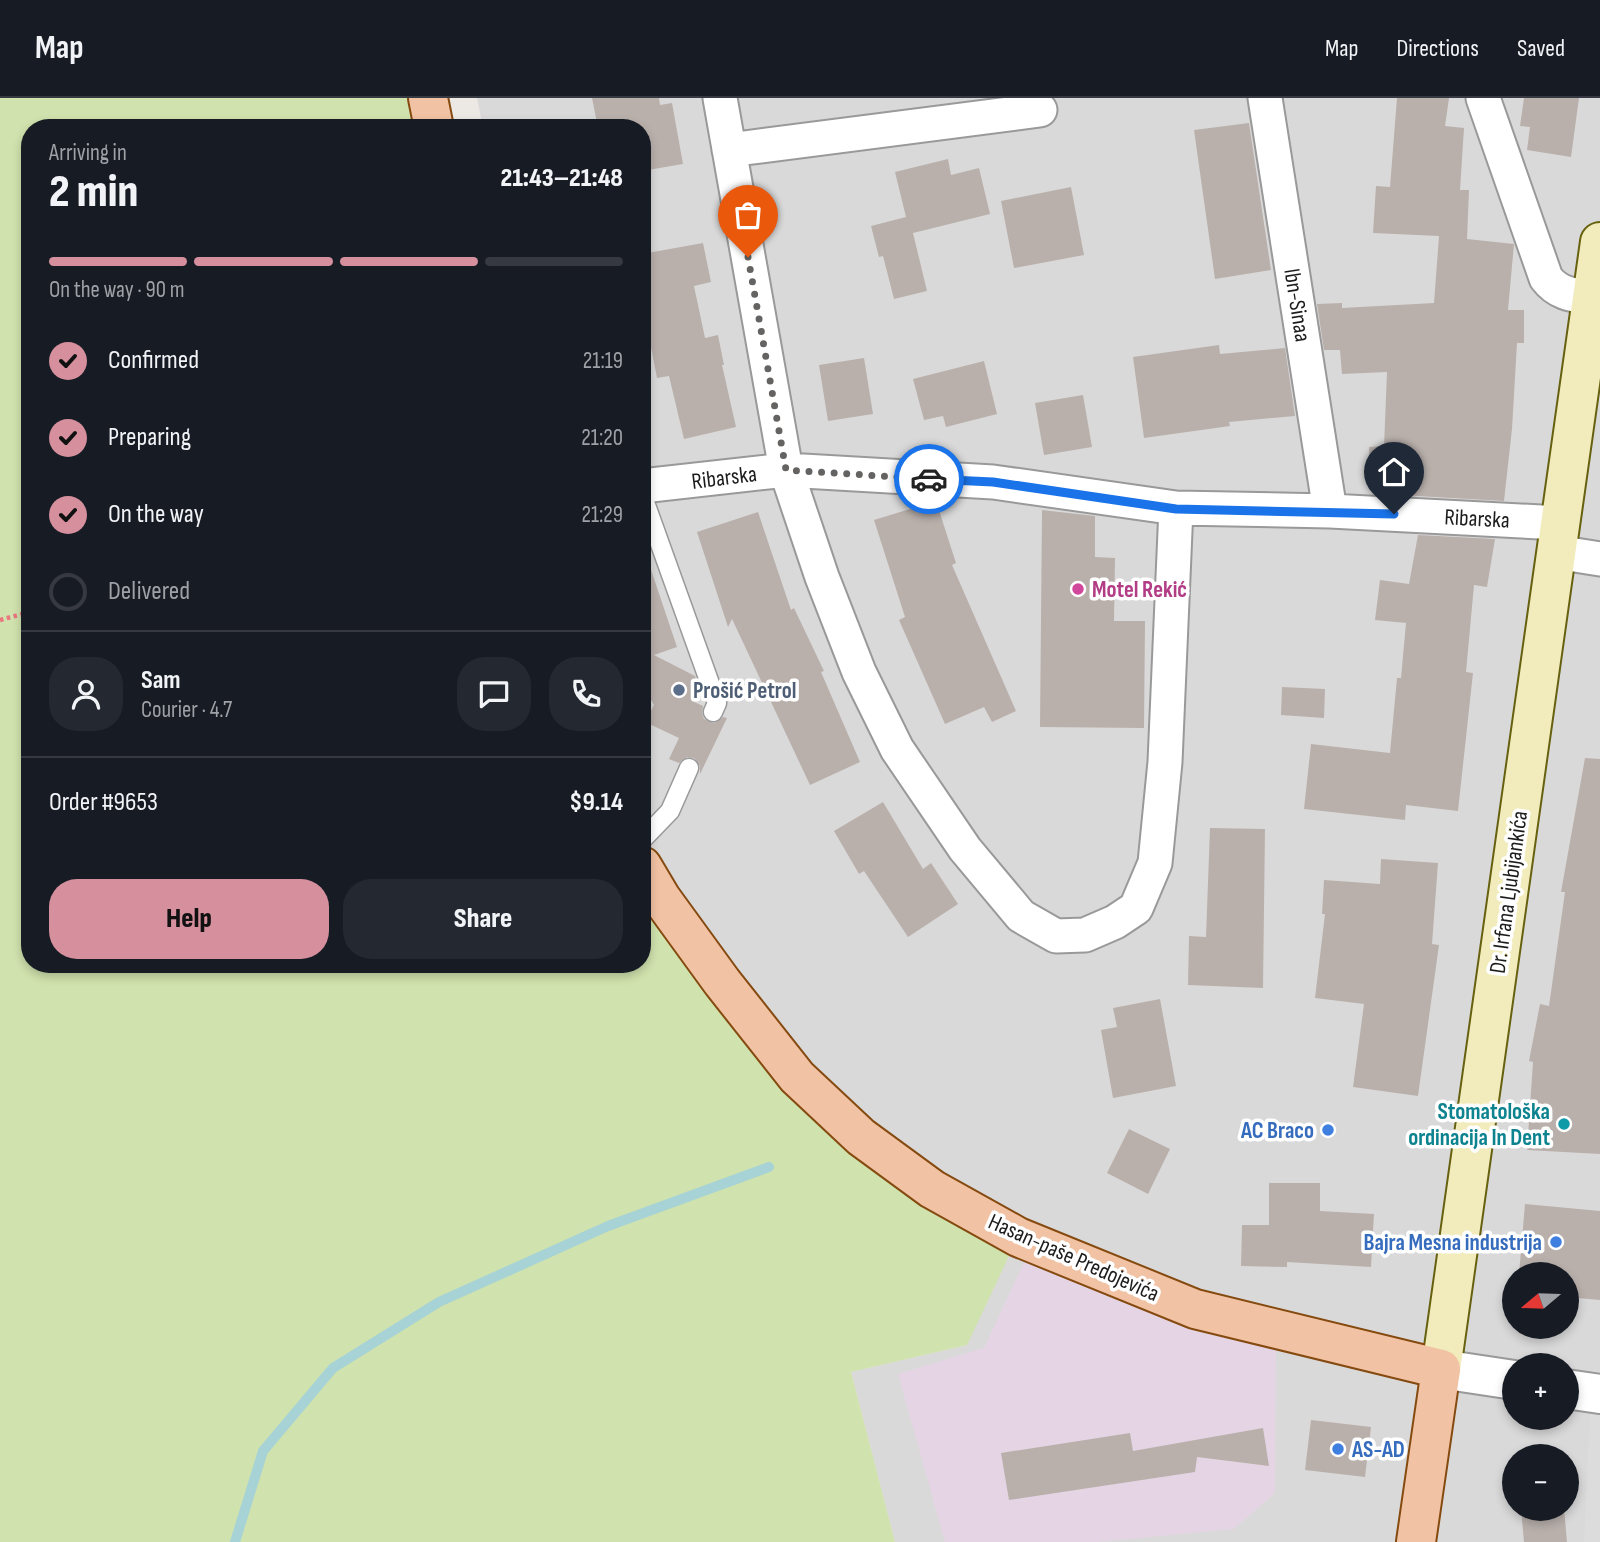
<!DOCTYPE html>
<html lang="en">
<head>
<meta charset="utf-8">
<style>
  :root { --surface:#171b24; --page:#242831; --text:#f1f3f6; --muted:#9ea1a6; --line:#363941; --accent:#d58f9d }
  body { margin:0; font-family:"Sofia Sans Condensed",sans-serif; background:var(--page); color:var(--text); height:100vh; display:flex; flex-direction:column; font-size:26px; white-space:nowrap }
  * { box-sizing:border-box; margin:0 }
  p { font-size:23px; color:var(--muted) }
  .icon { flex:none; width:38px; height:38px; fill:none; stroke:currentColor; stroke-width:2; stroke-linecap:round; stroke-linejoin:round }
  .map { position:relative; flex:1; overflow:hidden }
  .drawer { position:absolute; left:21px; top:21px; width:630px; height:854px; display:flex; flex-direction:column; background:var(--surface); border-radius:28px; box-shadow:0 4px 10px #0003 }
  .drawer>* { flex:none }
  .needle { width:46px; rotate:251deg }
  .tools { position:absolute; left:1502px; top:1164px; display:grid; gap:14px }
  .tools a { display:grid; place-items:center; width:77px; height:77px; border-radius:50%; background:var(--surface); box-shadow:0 4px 10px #0003; font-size:35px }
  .pin { position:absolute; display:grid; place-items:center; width:60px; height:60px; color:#fff; margin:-72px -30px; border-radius:50% 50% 50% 0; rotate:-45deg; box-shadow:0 0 7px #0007 }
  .pin .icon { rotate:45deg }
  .courier { position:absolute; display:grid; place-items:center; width:70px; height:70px; margin:-35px; border:5px solid #1a73e8; border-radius:50%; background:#fff; color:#222; box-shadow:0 2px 9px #0007 }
  .headline em { font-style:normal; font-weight:800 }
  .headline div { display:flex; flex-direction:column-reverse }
  .headline { display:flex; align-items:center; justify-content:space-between; height:119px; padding:0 28px }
  h1 { font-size:46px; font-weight:800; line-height:52px }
  .bar { display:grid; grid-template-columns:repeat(4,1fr); gap:10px 7px; align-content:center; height:84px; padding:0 28px }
  .bar i { height:9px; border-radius:5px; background:var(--line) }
  .bar .active { background:var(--accent) }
  .bar p { grid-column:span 4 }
  .line { display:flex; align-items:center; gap:18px; padding:0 28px; border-top:2px solid var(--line) }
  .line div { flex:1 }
  .round { display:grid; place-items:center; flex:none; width:74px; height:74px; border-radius:28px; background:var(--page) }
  ol { padding:0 28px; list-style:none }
  li { display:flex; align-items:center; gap:21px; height:77px }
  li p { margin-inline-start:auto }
  li .icon { padding:7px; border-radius:50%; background:var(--accent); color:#111; stroke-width:4 }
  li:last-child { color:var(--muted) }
  li i { width:38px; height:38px; border:4px solid var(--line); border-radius:50% }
  .button { display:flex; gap:14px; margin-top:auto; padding:14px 28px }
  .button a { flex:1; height:80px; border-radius:28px; background:var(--accent); color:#111; font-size:28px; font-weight:800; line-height:80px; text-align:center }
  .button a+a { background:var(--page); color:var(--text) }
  header { display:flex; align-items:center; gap:42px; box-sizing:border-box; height:98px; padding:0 35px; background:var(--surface); border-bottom:2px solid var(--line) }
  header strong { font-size:33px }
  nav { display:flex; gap:38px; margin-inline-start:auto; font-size:24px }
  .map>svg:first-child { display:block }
  .residential { fill:#dad9d9; fill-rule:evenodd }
  .industrial { fill:#e5d5e4 }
  .grass { fill:#d0e2ad }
  .parking { fill:#dcdcdc }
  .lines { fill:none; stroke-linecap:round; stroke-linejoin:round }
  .stream { stroke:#a7d3d6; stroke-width:10 }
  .building { fill:#b9b0ac }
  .service-casing { stroke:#999; stroke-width:21 }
  .minor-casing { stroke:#999; stroke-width:37 }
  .tertiary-casing { stroke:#999; stroke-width:42 }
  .secondary-casing { stroke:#666110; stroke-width:42 }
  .primary-casing { stroke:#854a0f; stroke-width:42 }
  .path { stroke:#ea767e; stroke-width:4.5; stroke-dasharray:3.5 3.5; stroke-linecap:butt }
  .service { stroke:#fff; stroke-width:18 }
  .minor { stroke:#fff; stroke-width:33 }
  .tertiary { stroke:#fff; stroke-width:38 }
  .secondary { stroke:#f2ebbb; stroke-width:38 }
  .primary { stroke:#f1c2a3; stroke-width:38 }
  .done { stroke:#656362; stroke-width:7; stroke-dasharray:0 12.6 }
  .route { stroke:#1a73e8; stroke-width:9 }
  .hotel-dot { fill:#d1479c; stroke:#fff; stroke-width:2.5 }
  .service-dot { fill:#5c6f8a; stroke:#fff; stroke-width:2.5 }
  .culture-dot { fill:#0f9aa8; stroke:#fff; stroke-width:2.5 }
  .shop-dot { fill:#3f7fe0; stroke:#fff; stroke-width:2.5 }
  .labels { text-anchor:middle; stroke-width:7; stroke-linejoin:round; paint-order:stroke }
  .street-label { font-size:23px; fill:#1c1c1c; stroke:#fff }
  .hotel-label { font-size:23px; font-weight:bold; fill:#b23c85; stroke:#fff; text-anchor:start }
  .service-label { font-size:23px; font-weight:bold; fill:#4e5e75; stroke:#fff; text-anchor:start }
  .culture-label { font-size:23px; font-weight:bold; fill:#0d838f; stroke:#fff; text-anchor:end }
  .shop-label { font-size:23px; font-weight:bold; fill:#366cbe; stroke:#fff; text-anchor:end }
</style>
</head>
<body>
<header>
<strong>Map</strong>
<nav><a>Map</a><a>Directions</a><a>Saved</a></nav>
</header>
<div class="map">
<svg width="1600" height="1444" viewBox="0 0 1600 1444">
  <rect width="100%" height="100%" fill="#ece8e3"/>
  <path class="residential" d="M477 0H1600V1444H895L851 1274 967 1247 861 1039 642 762V30H483ZM1514 1176H1566V1228H1514ZM1514 1267H1566V1320H1514ZM1514 1358H1566V1410H1514Z"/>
  <path class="industrial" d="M1033 1145 1276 1232 1275 1395 1234 1431 1097 1444H945L898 1276 984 1250Z"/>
  <path class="grass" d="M0 0H428L434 30H30V866H642V762L797 979 1018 1139 967 1247 851 1274 895 1444H0Z"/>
  <path class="parking" d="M1591 1295 1600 1296V1444H1584Z"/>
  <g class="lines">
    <path class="stream" d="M235 1444 263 1353 333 1270 439 1204 608 1128 769 1069"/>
  </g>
  <path class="building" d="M592 0H659L660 7 672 5 683 66 642 73V30H598Z
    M1397 0H1449L1445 28 1464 30 1460 92H1469L1467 141 1514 146 1508 212H1524V245H1517L1512 331 1504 403 1400 397 1401 379 1370 380 1369 349 1384 348 1387 274 1342 276 1340 252H1324L1317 206 1342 205V210L1434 205 1439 138 1373 135 1376 88 1390 89Z
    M1524 0H1579L1571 59 1527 52 1530 29 1520 28Z
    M1249 25 1271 172 1215 181 1194 32Z
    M948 61 951 77 979 70 990 116 913 135 927 193 894 201 883 158 879 159 871 128 906 119 895 74Z
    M1071 89 1084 157 1014 170 1001 103Z
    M703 145 711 184 694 188 705 240 718 237 724 267H722L736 329 684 341 669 278 657 280 651 249 642 251V156Z
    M1219 247 1220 256 1285 250 1295 318 1229 324 1230 328 1144 340 1133 259Z
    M864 260 873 316 828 323 819 267Z
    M984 263 997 316 946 329 943 318 924 322 913 281Z
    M1083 297 1092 349 1044 357 1035 305Z
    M936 403 956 465 952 467 1016 613 992 624 984 609 945 626 899 522 905 519 874 422Z
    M1042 412 1095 418V459L1115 460 1114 523H1145L1144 630 1040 629Z
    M758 414 791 512 794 510 824 573 821 574 860 664 810 687 732 521 728 529 697 434Z
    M1418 437 1495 441 1487 489 1474 487 1466 574 1473 575 1458 713 1406 707 1405 722 1304 711 1311 646 1390 655 1397 580H1401L1406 525 1375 522 1380 482 1409 486Z
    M647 460 677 549 654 557 695 578 699 589 692 603 703 608 702 615 704 621 714 625 723 619 727 620 700 676V668L694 660 687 659 679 665 669 661 679 640 645 624 654 607 642 586V461Z
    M1282 589 1325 591 1324 620 1281 617Z
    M1585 660 1600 661V1056L1527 1052 1533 964 1529 963 1540 906 1549 908 1565 794H1561Z
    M883 704 923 771 931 765 958 806 908 839 864 773 859 776 834 733Z
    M1210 730 1265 731 1263 890 1188 887 1189 838 1206 839Z
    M1381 761 1438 765 1432 846 1439 847 1418 998 1353 989 1364 906 1315 900 1325 816H1322L1324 782 1380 786Z
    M1160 901 1176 988 1113 1000 1101 932 1117 929 1113 910Z
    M1129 1031 1170 1051 1148 1096 1107 1075Z
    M1269 1085H1320V1113L1374 1116 1371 1169 1287 1164V1169L1241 1168 1242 1127H1269Z
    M1525 1106 1600 1113V1202L1566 1199V1176H1519Z
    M1311 1322 1371 1329 1365 1379 1305 1372Z
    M1263 1330 1269 1368 1197 1359 1195 1374 1009 1402 1001 1355 1130 1335 1133 1353Z
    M1521 1410H1564L1567 1444H1524Z"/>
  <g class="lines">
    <g class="service-casing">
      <path id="service" d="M642 396 717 605 713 614
        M642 742 670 713 689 670"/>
    </g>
    <g class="minor-casing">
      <path id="minor" d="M720 0 786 372 822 479 859 574 897 651 965 751 1021 818 1056 838 1085 837 1115 824 1136 810 1155 765 1165 664 1176 410
        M1265 0 1330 413
        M1483 0 1546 180C1558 196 1573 197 1592 200
        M729 52 1040 12
        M642 388 786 372 993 384 1176 410 1330 413 1560 425
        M1556 454 1600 461"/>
    </g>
    <g class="tertiary-casing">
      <path id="tertiary" d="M1441 1271 1514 1282
        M1566 1291 1600 1296"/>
    </g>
    <g class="secondary-casing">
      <path id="secondary" d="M1441 1271 1600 144"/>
    </g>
    <g class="primary-casing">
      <path id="primary" d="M428 0 434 30
        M642 768 661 800 722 884 797 979 861 1039 932 1091 1018 1139 1195 1211 1441 1271 1416 1444"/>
    </g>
    <path class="path" d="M0 522 30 514"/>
    <use href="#service" class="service"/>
    <use href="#minor" class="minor"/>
    <use href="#tertiary" class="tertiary"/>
    <use href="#secondary" class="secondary"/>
    <use href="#primary" class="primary"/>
  </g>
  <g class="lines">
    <path class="done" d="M748 159 786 372 929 381"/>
    <path class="route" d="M929 381 993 384 1176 411 1394 416"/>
  </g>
  <circle class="hotel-dot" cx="1078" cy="491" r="7"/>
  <circle class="service-dot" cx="679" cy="592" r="7"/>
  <circle class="culture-dot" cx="1564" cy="1026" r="7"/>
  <g class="shop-dot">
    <circle cx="1328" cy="1032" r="7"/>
    <circle cx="1556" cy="1144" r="7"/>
    <circle cx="1338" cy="1351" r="7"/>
  </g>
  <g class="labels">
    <g class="street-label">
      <text transform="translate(1298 207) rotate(81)" y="8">Ibn-Sinaa</text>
      <text transform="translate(724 379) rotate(-7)" y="8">Ribarska</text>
      <text transform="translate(1477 420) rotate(3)" y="8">Ribarska</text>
      <text transform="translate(1508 794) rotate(-82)" y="8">Dr. Irfana Ljubijankića</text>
      <text transform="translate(1074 1159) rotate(24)" y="8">Hasan-paše Predojevića</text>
    </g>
    <g class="hotel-label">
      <text x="1092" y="499">Motel Rekić</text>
    </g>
    <g class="service-label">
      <text x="693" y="600">Prošić Petrol</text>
    </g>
    <g class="culture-label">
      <text x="1550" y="1021">Stomatološka<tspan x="1550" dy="26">ordinacija In Dent</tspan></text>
    </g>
    <g class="shop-label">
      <text x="1314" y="1040">AC Braco</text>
      <text x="1542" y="1152">Bajra Mesna industrija</text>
      <text x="1352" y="1359" text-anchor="start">AS-AD</text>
    </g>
  </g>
</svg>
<div class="tools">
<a><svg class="needle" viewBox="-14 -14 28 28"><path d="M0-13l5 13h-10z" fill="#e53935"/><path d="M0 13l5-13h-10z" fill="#9ea1a6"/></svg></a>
<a>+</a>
<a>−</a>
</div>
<div class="pin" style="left:748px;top:159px;background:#ea580c"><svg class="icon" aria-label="bag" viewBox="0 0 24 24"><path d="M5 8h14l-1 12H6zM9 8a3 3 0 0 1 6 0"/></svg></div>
<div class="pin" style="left:1394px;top:416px;background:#1f2937"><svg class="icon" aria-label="home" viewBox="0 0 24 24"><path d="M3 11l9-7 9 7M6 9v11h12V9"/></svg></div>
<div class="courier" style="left:929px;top:381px"><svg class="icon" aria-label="car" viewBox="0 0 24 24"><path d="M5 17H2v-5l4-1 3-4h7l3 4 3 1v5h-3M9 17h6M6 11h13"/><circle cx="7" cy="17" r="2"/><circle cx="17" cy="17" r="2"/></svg></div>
<section class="drawer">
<div class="headline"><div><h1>2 min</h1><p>Arriving in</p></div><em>21:43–21:48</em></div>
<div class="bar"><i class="active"></i><i class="active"></i><i class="active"></i><i></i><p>On the way · 90 m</p></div>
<ol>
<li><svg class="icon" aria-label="check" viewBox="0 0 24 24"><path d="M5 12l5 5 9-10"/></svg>Confirmed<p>21:19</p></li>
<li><svg class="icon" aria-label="check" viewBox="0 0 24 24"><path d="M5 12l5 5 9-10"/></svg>Preparing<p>21:20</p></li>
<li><svg class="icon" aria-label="check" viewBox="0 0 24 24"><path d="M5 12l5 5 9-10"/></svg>On the way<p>21:29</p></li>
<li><i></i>Delivered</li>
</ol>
<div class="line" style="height:126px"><a class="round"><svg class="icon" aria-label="person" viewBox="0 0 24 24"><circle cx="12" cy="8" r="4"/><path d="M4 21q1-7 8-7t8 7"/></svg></a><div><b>Sam</b><p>Courier · 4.7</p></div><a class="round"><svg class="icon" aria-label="chat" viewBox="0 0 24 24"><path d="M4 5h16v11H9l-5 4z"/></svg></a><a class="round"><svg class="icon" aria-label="phone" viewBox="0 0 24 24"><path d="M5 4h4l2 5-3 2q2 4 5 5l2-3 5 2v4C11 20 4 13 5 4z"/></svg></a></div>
<div class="line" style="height:91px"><div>Order #9653</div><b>$9.14</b></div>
<div class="button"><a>Help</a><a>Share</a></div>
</section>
</div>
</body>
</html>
